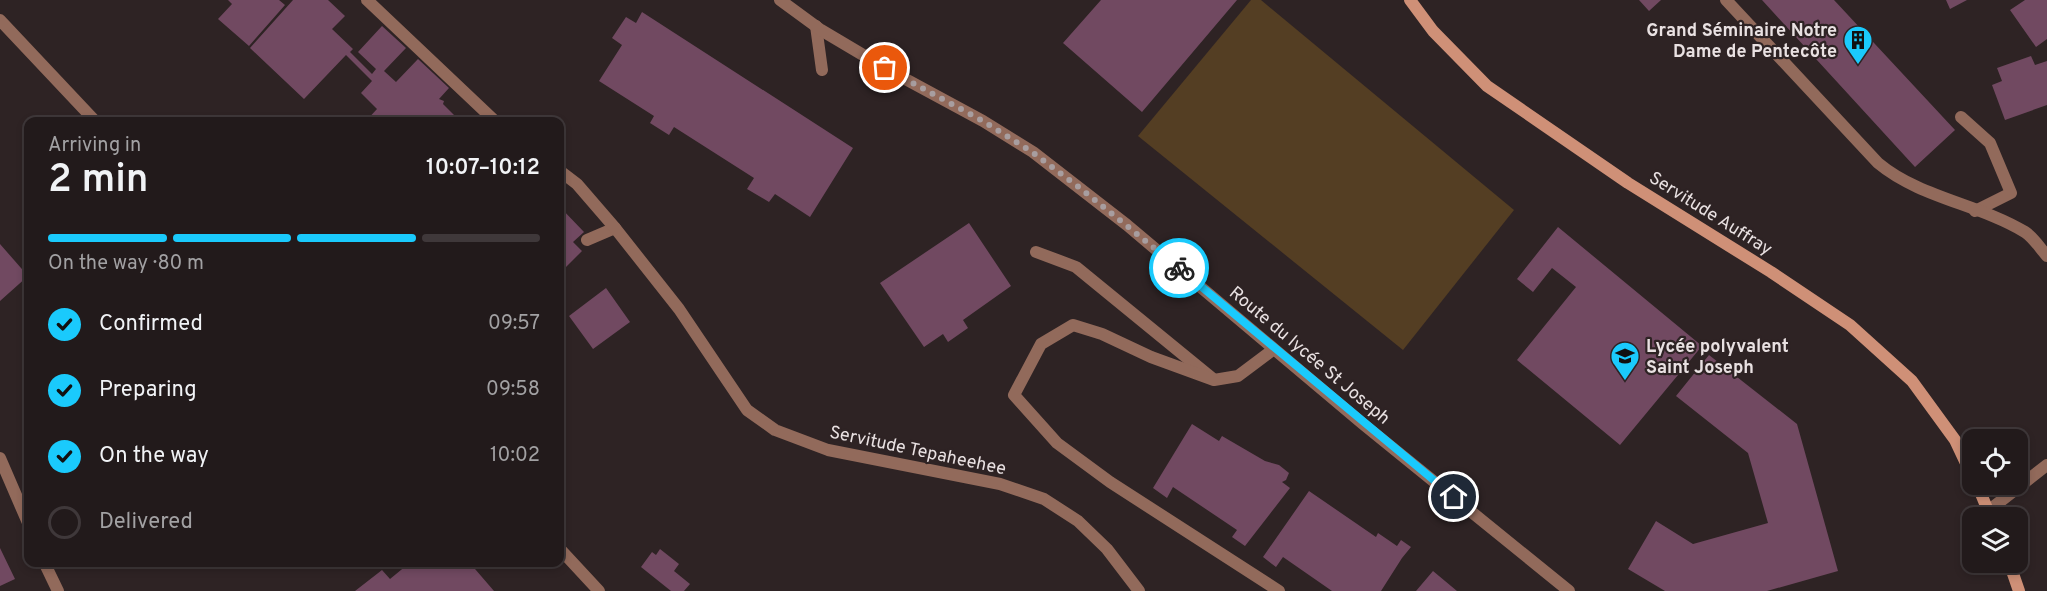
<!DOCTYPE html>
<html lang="en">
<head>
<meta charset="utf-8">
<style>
  :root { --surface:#221a1b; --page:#2e2728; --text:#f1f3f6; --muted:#a2a1a3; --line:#3f383a; --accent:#1acafc }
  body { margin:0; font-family:Overpass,sans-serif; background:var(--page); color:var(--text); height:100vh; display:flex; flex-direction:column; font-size:22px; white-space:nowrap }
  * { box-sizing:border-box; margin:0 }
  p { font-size:20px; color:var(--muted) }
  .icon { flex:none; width:33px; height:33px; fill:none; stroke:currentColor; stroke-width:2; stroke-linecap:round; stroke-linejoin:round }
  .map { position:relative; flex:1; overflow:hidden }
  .panel { position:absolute; left:24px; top:117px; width:540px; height:450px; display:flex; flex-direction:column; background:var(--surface); border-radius:12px; box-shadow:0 3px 9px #0003,0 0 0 2px var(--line) }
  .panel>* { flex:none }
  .fabs { position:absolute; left:1962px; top:429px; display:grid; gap:12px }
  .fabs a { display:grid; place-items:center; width:66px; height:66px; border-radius:12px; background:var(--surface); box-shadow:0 3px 9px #0003,0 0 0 2px var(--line); font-size:30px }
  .pin { position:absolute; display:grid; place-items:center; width:51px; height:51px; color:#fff; margin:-26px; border:3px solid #fff; border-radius:50%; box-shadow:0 2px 6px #0007 }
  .courier { position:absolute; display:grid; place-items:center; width:60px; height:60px; margin:-30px; border:4px solid #1acafc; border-radius:50%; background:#fff; color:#222; box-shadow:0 2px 8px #0007 }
  .head em { font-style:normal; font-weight:600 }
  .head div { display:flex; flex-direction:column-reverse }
  .head { display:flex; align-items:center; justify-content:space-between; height:102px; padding:0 24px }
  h1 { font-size:39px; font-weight:600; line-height:45px }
  .bar { display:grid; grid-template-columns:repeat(4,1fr); gap:9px 6px; align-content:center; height:72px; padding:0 24px }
  .bar i { height:8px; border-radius:4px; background:var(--line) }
  .bar .selected { background:var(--accent) }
  .bar p { grid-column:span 4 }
  ol { padding:0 24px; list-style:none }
  li { display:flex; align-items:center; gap:18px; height:66px }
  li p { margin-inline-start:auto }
  li .icon { padding:6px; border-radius:50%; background:var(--accent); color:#111; stroke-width:4 }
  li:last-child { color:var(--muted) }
  li i { width:33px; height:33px; border:3px solid var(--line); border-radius:50% }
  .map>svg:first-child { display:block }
  .green { fill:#543e23 }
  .building { fill:#714961 }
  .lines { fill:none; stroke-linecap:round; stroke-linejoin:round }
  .lane { stroke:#926a5b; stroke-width:12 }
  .street { stroke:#926a5b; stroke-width:12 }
  .secondary { stroke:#cf9077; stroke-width:12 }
  .done { stroke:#a89ea0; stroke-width:6; stroke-dasharray:0 10.8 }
  .route { stroke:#1acafc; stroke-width:8 }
  .labels { text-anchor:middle; stroke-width:4.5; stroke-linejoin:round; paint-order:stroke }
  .poi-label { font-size:18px; font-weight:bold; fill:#e9e1e2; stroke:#2e2324; text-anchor:end }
  .street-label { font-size:18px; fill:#e9e1e2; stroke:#2e2324 }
</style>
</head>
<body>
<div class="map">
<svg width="2047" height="591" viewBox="0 0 2047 591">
  <rect width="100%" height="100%" fill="#2e2324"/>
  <path class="green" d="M1251 0H1261L1514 210 1403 350 1138 136Z"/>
  <path class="building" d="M228 0H279L285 5 249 46 218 19 232 4Z
    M293 0H328L345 16 332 29 353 49 350 52 372 74 376 69 358 52 382 26 406 48 384 71 396 82 418 59 449 88 439 99 444 101 443 104 461 122H365L377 109 361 93 372 81 346 55 304 99 250 48Z
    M1101 0H1237L1142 112 1063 43Z
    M1639 0H1661L1649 11Z
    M1762 0H1834L1955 130 1915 167Z
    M1946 0H1967L1950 9Z
    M2025 0H2047V39L2036 47 2010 10Z
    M642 12 853 148 810 217 775 194 769 202 747 189 754 178 674 127 669 135 650 123 654 116 599 81 622 45 612 38 626 17 636 23Z
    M2031 56 2035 65 2047 61V105L2005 120 1992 85 2002 81 1997 68Z
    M560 207 584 232 573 242 582 251 560 273Z
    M969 223 1011 286 963 320 968 328 948 342 943 334 924 347 880 283Z
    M1558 227 1702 346 1620 445 1517 360 1576 287 1552 268 1533 292 1517 279Z
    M0 244 28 276 0 301Z
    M606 288 630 322 593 349 569 316Z
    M1709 355 1797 424 1838 571 1767 591H1665L1628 569 1656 521 1693 544 1768 523 1748 453 1676 396Z
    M1192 424 1219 441 1222 436 1265 461 1279 465 1289 473 1286 480 1282 482 1290 488 1245 546 1232 537 1237 530 1173 487 1167 498 1153 488Z
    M1309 491 1376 537 1378 533 1397 546 1401 540 1411 547 1402 558 1381 591H1332L1283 557 1276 567 1263 557Z
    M0 548 15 579 0 586Z
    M660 549 679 564 674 571 690 584 684 591H671L641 567 652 552 656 555Z
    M405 562H469L494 591H355L382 570 390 579 407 565Z
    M1433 571 1457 591H1416Z"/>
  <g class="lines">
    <path class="lane" d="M0 20 96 122
      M816 26 822 70
      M1961 117 1990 143 2011 193 1975 211
      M587 240 615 228
      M1036 252 1076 267 1213 379
      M560 549 599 591"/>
    <path class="street" d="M367 0 496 122
      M780 0 821 30 885 68 983 121 1033 152 1127 225 1363 424 1569 591
      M1726 0 1878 163C1920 198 1979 204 2025 232 2033 237 2040 248 2047 256
      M560 171 577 184 615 228 679 309 747 410 775 430 828 450 1000 484 1044 499 1078 521 1107 549 1139 591
      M1274 349 1238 376 1214 380 1151 357 1102 334 1073 325 1041 344 1014 395 1057 443 1110 482 1279 591
      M0 458 28 523
      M1988 511 2047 465
      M44 562 58 591"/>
    <path class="secondary" d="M1410 0 1433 31 1487 86 1628 183 1771 272 1850 325 1912 381 1955 440 1972 476
      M1977 484 1991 518
      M2009 562 2019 591"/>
  </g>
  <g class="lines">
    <path class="done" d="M885 68 983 121 1032 152 1080 188 1179 268"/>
    <path class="route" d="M1179 268 1454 497"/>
  </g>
  <defs>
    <g id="building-pin" transform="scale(1.5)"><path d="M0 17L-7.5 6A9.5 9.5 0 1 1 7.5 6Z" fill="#1acafc" stroke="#2e2324"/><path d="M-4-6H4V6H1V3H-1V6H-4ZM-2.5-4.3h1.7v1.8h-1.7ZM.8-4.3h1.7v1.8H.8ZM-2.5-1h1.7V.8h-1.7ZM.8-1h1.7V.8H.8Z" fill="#111"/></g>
    <g id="school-pin" transform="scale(1.5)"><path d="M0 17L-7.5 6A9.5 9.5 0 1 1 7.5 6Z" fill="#1acafc" stroke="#2e2324"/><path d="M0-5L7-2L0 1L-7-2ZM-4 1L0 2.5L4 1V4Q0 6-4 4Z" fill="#111"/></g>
  </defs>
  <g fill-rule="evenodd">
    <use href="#building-pin" x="1858" y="40"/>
    <use href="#school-pin" x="1625" y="356"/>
  </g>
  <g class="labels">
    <g class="poi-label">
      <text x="1837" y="36">Grand Séminaire Notre<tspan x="1837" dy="21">Dame de Pentecôte</tspan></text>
      <text x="1646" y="352" text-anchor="start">Lycée polyvalent<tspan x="1646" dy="21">Saint Joseph</tspan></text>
    </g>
    <g class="street-label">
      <text transform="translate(1711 213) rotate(32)" y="6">Servitude Auffray</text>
      <text transform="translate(1310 355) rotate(40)" y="6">Route du lycée St Joseph</text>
      <text transform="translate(918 450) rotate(12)" y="6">Servitude Tepaheehee</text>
    </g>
  </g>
</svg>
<div class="fabs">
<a><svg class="icon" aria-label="locate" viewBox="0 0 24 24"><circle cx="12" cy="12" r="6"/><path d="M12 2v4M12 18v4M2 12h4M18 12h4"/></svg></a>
<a><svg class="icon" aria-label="layers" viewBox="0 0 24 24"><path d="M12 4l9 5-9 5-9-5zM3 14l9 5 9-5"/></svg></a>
</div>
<div class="pin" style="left:885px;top:68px;background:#ea580c"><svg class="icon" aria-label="bag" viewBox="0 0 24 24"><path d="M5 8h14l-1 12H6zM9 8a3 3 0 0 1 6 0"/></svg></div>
<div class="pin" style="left:1454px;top:497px;background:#1f2937"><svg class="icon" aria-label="home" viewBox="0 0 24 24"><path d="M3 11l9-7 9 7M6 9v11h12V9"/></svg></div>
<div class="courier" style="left:1179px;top:268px"><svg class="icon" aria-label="bike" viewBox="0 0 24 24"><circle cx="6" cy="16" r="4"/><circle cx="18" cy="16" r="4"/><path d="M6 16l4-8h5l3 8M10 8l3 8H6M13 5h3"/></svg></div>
<section class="panel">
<div class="head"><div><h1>2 min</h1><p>Arriving in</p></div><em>10:07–10:12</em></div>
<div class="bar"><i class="selected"></i><i class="selected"></i><i class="selected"></i><i></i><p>On the way · 80 m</p></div>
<ol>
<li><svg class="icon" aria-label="check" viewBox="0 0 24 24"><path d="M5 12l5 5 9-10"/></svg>Confirmed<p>09:57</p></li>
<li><svg class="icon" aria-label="check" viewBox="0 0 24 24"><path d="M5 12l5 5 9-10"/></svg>Preparing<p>09:58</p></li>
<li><svg class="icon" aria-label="check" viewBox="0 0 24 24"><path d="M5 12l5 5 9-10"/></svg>On the way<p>10:02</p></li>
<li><i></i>Delivered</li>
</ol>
</section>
</div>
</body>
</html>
